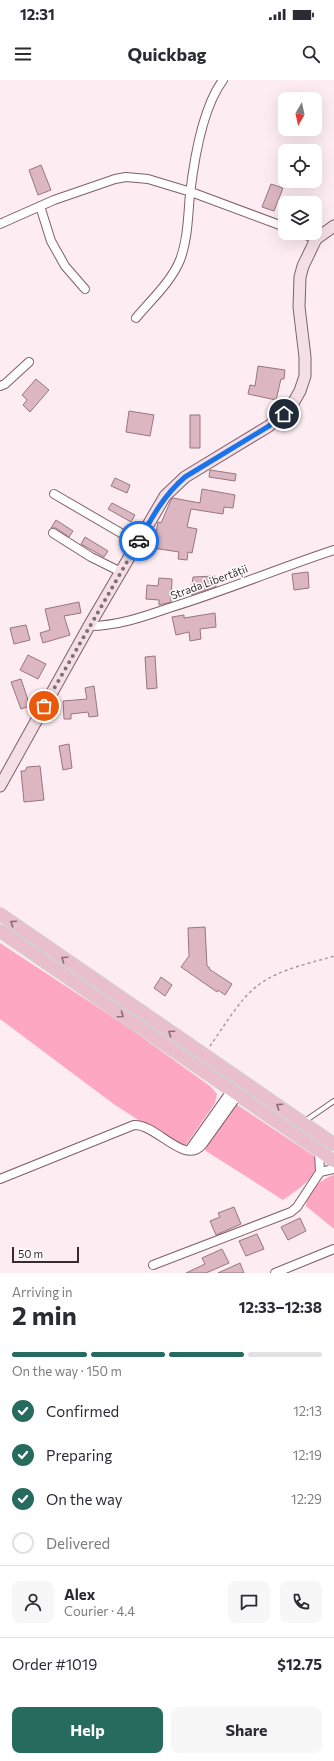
<!DOCTYPE html>
<html lang="en">
<head>
<meta charset="utf-8">
<style>
  :root { --surface:#fff; --page:#f7f7f7; --text:#2b2b33; --muted:#7c7c81; --line:#e1e1e2; --accent:#266b5e }
  body { margin:0; font-family:Commissioner,sans-serif; background:var(--page); color:var(--text); height:100vh; display:flex; flex-direction:column; font-size:15px; white-space:nowrap }
  * { box-sizing:border-box; margin:0 }
  p { font-size:13px; color:var(--muted) }
  .icon { flex:none; width:22px; height:22px; fill:none; stroke:currentColor; stroke-width:2; stroke-linecap:round; stroke-linejoin:round }
  .map { position:relative; height:1193px; overflow:hidden }
  .side { display:flex; flex-direction:column; background:var(--surface); flex:1 }
  .side>* { flex:none }
  .needle { width:26px; rotate:189deg }
  .controls { position:absolute; left:278px; top:12px; display:grid; gap:8px }
  .controls a { display:grid; place-items:center; width:44px; height:44px; border-radius:8px; background:var(--surface); box-shadow:0 4px 16px #0002; font-size:20px }
  .scale { position:absolute; left:12px; bottom:10px; width:67px; box-sizing:border-box; padding-left:4px; border:2px solid #392a2f; border-top:0; font-size:11px; line-height:14px; white-space:nowrap; color:#392a2f; -webkit-text-stroke:3px #fff; paint-order:stroke }
  .pin { position:absolute; display:grid; place-items:center; width:34px; height:34px; color:#fff; margin:-17px; border:2px solid #fff; border-radius:50%; box-shadow:0 1px 4px #0007 }
  .courier { position:absolute; display:grid; place-items:center; width:40px; height:40px; margin:-20px; border:3px solid #1a73e8; border-radius:50%; background:#fff; color:#222; box-shadow:0 1px 5px #0007 }
  .overview em { font-style:normal; font-weight:700 }
  .overview div { display:flex; flex-direction:column-reverse }
  .overview { display:flex; align-items:center; justify-content:space-between; height:68px; padding:0 12px }
  h1 { font-size:26px; font-weight:700; line-height:30px }
  .bar { display:grid; grid-template-columns:repeat(4,1fr); gap:6px 4px; align-content:center; height:48px; padding:0 12px }
  .bar i { height:5px; border-radius:3px; background:var(--line) }
  .bar .active { background:var(--accent) }
  .bar p { grid-column:span 4 }
  .line { display:flex; align-items:center; gap:10px; padding:0 12px; border-top:1px solid var(--line) }
  .line div { flex:1 }
  .round { display:grid; place-items:center; flex:none; width:42px; height:42px; border-radius:8px; background:var(--page) }
  ol { padding:0 12px; list-style:none }
  li { display:flex; align-items:center; gap:12px; height:44px }
  li p { margin-inline-start:auto }
  li .icon { padding:4px; border-radius:50%; background:var(--accent); color:#fff; stroke-width:4 }
  li:last-child { color:var(--muted) }
  li i { width:22px; height:22px; border:2px solid var(--line); border-radius:50% }
  .action { display:flex; gap:8px; margin-top:auto; padding:8px 12px }
  .action a { flex:1; height:46px; border-radius:8px; background:var(--accent); color:#fff; font-size:16px; font-weight:700; line-height:46px; text-align:center }
  .action a+a { background:var(--page); color:var(--text) }
  .status { display:flex; justify-content:space-between; align-items:center; height:28px; padding:0 20px; background:var(--surface); direction:ltr }
  .status svg { height:11px; fill:currentColor }
  header { display:flex; justify-content:space-between; align-items:center; height:52px; padding:0 12px; background:var(--surface); font-size:18px; font-weight:700 }
  .map>svg:first-child { display:block }
  .green { fill:#fea7c3 }
  .building { fill:#dcb7c2; stroke:#987580 }
  .lines { fill:none; stroke-linecap:round; stroke-linejoin:round }
  .lane-casing { stroke:#805f69; stroke-width:6 }
  .street-casing { stroke:#805f69; stroke-width:10 }
  .secondary-casing { stroke:#805f69; stroke-width:13 }
  .primary-casing { stroke:#d3d0d1; stroke-width:14 }
  .path { stroke:#a8989d; stroke-width:1.5; stroke-dasharray:3 3; stroke-linecap:butt }
  .lane { stroke:#fff; stroke-width:4 }
  .street { stroke:#fff; stroke-width:8 }
  .secondary { stroke:#f4dfe6; stroke-width:11 }
  .primary { stroke:#eabfcd; stroke-width:12 }
  .oneway { stroke:#896d76 }
  .done { stroke:#7e6e73; stroke-width:4; stroke-dasharray:0 7.2 }
  .route { stroke:#1a73e8; stroke-width:5 }
  .labels { text-anchor:middle; stroke-width:3; stroke-linejoin:round; paint-order:stroke }
  .street-label { font-size:11px; fill:#392a2f; stroke:#fff }
</style>
</head>
<body>
<div class="status"><b>12:31</b><svg viewBox="0 0 49 12"><path d="M0 12V9h3v3zM5 12V6h3v6zM10 12V3h3v9zM15 12V0h3v12zM26 1h20v11H26zM47 4h2v5h-2z"/></svg></div>
<header><svg class="icon" aria-label="menu" viewBox="0 0 24 24"><path d="M4 6h16M4 12h16M4 18h16"/></svg>Quickbag<svg class="icon" aria-label="search" viewBox="0 0 24 24"><circle cx="10" cy="10" r="6"/><path d="M15 15l6 6"/></svg></header>
<div class="map">
<svg width="334" height="1193" viewBox="0 0 334 1193">
  <rect width="100%" height="100%" fill="#fdedf2"/>
  <path class="green" d="M0 863 125 945 210 1006 217 1014 215 1023 186 1065 179 1066 115 1025 0 939Z
    M236 1024 314 1076C324 1095 295 1111 283 1120L206 1071 204 1067 232 1027Z
    M334 1095V1149L306 1126C307 1111 321 1099 334 1095Z"/>
  <path class="building" d="M41 85 51 110 38 115 29 90Z
    M271 104 283 108 274 131 262 127Z
    M258 286 285 290 284 299H281L276 320 248 314 250 305 255 306Z
    M36 299 49 310 30 332 23 325 27 320 22 315Z
    M129 331 154 335 150 356 126 352Z
    M190 335H200V368H190Z
    M210 390 236 394 235 401 209 397Z
    M115 398 130 405 127 413 111 406Z
    M202 409 235 415 233 428 224 427 223 434 191 429 187 447 197 449 192 473 188 472 187 480 178 479 179 472 153 468 158 442 161 443 171 420 173 418 200 423Z
    M112 423 135 435 131 442 108 429Z
    M56 440 73 451 69 457 56 448H51Z
    M85 457 108 471 104 477 81 464Z
    M308 492 309 508 294 510 292 494Z
    M215 496 216 507 191 515 193 497Z
    M159 498 172 499 171 522 159 525V520L146 519 147 505 158 506Z
    M79 522 81 533 64 536 70 555 43 563 40 553 50 550 45 529Z
    M215 533 216 547 200 549 201 559 190 561 189 552 176 555 172 537 184 535V538Z
    M26 545 30 560 14 564 10 548Z
    M28 575 46 584 38 599 20 590Z
    M155 576 157 608 147 609 145 577Z
    M21 599 30 626 21 629 11 602Z
    M94 606 98 636 89 637 88 632 71 634V639H64L63 621 87 619 85 608Z
    M69 664 72 688 63 690 59 666Z
    M40 686 44 720 24 722 21 691H25L27 687Z
    M205 847 207 886 210 888 209 889 232 904 225 915 218 910 217 912 181 887 189 876 188 848Z
    M161 897 172 905 165 916 154 908Z
    M234 1127 241 1144 216 1155 210 1141 220 1137 218 1133Z
    M300 1138 306 1151 288 1160 281 1147Z
    M257 1154 264 1169 246 1176 239 1161Z
    M222 1169 229 1183 206 1193H186L205 1184 202 1178Z
    M240 1183 244 1193H218Z"/>
  <g class="lines">
    <g class="lane-casing">
      <path id="lane" d="M305 1041 334 1021"/>
    </g>
    <g class="street-casing">
      <path id="street" d="M40 126 51 161 65 186 85 209
        M0 144 54 120 115 99 126 97 148 99 191 112 285 147
        M301 153 316 159
        M136 238C151 220 171 202 180 180 188 159 188 135 190 114 194 80 202 28 223 0
        M0 306 5 304 29 282
        M54 414 138 463
        M53 453 91 477 121 492
        M89 546C117 546 143 537 169 528 225 511 279 488 334 470
        M190 1069 231 1011
        M319 1071 320 1092 334 1089
        M0 1099 134 1045C157 1044 185 1087 203 1064L238 1015
        M153 1185 291 1132 297 1127 320 1092
        M275 1193 334 1169"/>
    </g>
    <g class="secondary-casing">
      <path id="secondary" d="M0 706 89 546 165 416 185 397 269 346 292 325 300 311 305 296V277L299 227 300 197 303 186 316 159 334 146"/>
    </g>
    <g class="primary-casing">
      <path id="primary" d="M0 834 334 1064
        M0 851 334 1081"/>
    </g>
    <path class="path" d="M210 966C223 948 239 920 257 906 279 889 308 884 334 876"/>
    <use href="#lane" class="lane"/>
    <use href="#street" class="street"/>
    <use href="#secondary" class="secondary"/>
    <use href="#primary" class="primary"/>
  </g>
  <defs><path id="oneway-chevron" d="M-2-3.5L2.5 0L-2 3.5" fill="none" stroke-width="1.6" stroke-linecap="round" stroke-linejoin="round"/></defs>
  <g class="oneway">
    <use href="#oneway-chevron" transform="translate(13 843) rotate(-146)"/>
    <use href="#oneway-chevron" transform="translate(64 879) rotate(-145)"/>
    <use href="#oneway-chevron" transform="translate(121 935) rotate(35)"/>
    <use href="#oneway-chevron" transform="translate(171 953) rotate(-145)"/>
    <use href="#oneway-chevron" transform="translate(279 1026) rotate(-146)"/>
  </g>
  <g class="lines">
    <path class="done" d="M44 626 139 461"/>
    <path class="route" d="M139 461C152 437 164 415 185 397L269 346 284 334"/>
  </g>
  <g class="labels">
    <g class="street-label">
      <text transform="translate(209 502) rotate(-20)" y="4">Strada Libertății</text>
    </g>
  </g>
</svg>
<div class="controls">
<a><svg class="needle" viewBox="-14 -14 28 28"><path d="M0-13l5 13h-10z" fill="#e53935"/><path d="M0 13l5-13h-10z" fill="#7c7c81"/></svg></a>
<a><svg class="icon" aria-label="locate" viewBox="0 0 24 24"><circle cx="12" cy="12" r="6"/><path d="M12 2v4M12 18v4M2 12h4M18 12h4"/></svg></a>
<a><svg class="icon" aria-label="layers" viewBox="0 0 24 24"><path d="M12 4l9 5-9 5-9-5zM3 14l9 5 9-5"/></svg></a>
</div>
<div class="scale">50 m</div>
<div class="pin" style="left:44px;top:626px;background:#ea580c"><svg class="icon" aria-label="bag" viewBox="0 0 24 24"><path d="M5 8h14l-1 12H6zM9 8a3 3 0 0 1 6 0"/></svg></div>
<div class="pin" style="left:284px;top:334px;background:#1f2937"><svg class="icon" aria-label="home" viewBox="0 0 24 24"><path d="M3 11l9-7 9 7M6 9v11h12V9"/></svg></div>
<div class="courier" style="left:139px;top:461px"><svg class="icon" aria-label="car" viewBox="0 0 24 24"><path d="M5 17H2v-5l4-1 3-4h7l3 4 3 1v5h-3M9 17h6M6 11h13"/><circle cx="7" cy="17" r="2"/><circle cx="17" cy="17" r="2"/></svg></div>
</div>
<section class="side">
<div class="overview"><div><h1>2 min</h1><p>Arriving in</p></div><em>12:33–12:38</em></div>
<div class="bar"><i class="active"></i><i class="active"></i><i class="active"></i><i></i><p>On the way · 150 m</p></div>
<ol>
<li><svg class="icon" aria-label="check" viewBox="0 0 24 24"><path d="M5 12l5 5 9-10"/></svg>Confirmed<p>12:13</p></li>
<li><svg class="icon" aria-label="check" viewBox="0 0 24 24"><path d="M5 12l5 5 9-10"/></svg>Preparing<p>12:19</p></li>
<li><svg class="icon" aria-label="check" viewBox="0 0 24 24"><path d="M5 12l5 5 9-10"/></svg>On the way<p>12:29</p></li>
<li><i></i>Delivered</li>
</ol>
<div class="line" style="height:72px"><a class="round"><svg class="icon" aria-label="person" viewBox="0 0 24 24"><circle cx="12" cy="8" r="4"/><path d="M4 21q1-7 8-7t8 7"/></svg></a><div><b>Alex</b><p>Courier · 4.4</p></div><a class="round"><svg class="icon" aria-label="chat" viewBox="0 0 24 24"><path d="M4 5h16v11H9l-5 4z"/></svg></a><a class="round"><svg class="icon" aria-label="phone" viewBox="0 0 24 24"><path d="M5 4h4l2 5-3 2q2 4 5 5l2-3 5 2v4C11 20 4 13 5 4z"/></svg></a></div>
<div class="line" style="height:52px"><div>Order #1019</div><b>$12.75</b></div>
<div class="action"><a>Help</a><a>Share</a></div>
</section>
</body>
</html>
